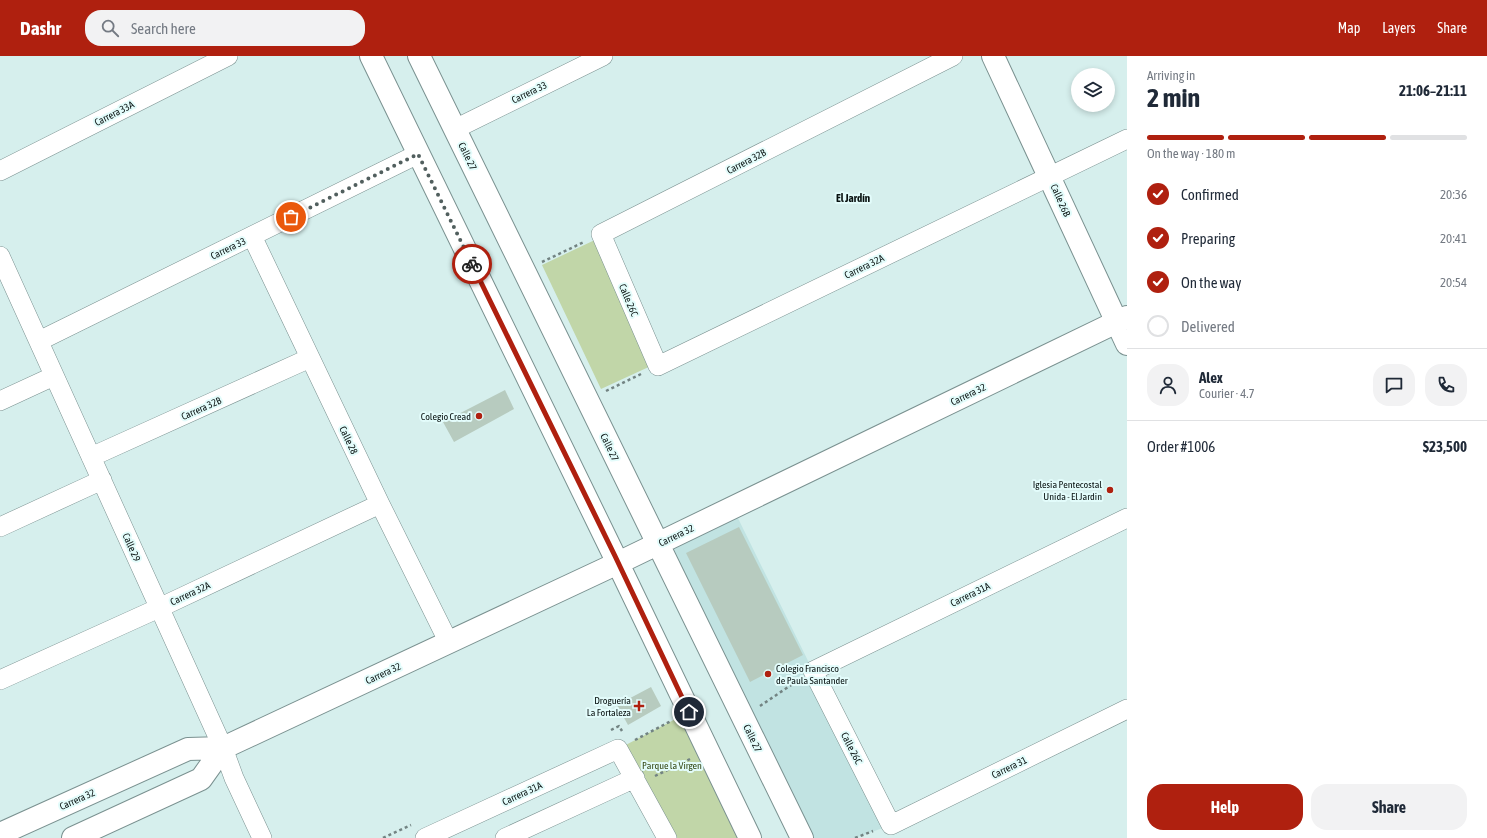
<!DOCTYPE html>
<html lang="en">
<head>
<meta charset="utf-8">
<style>
  :root { --surface:#fff; --page:#f2f2f3; --text:#1f2937; --muted:#747a83; --line:#e0e1e3; --accent:#af200f }
  body { margin:0; font-family:"Asap Condensed",sans-serif; background:var(--page); color:var(--text); height:100vh; display:flex; flex-direction:column; font-size:15px; white-space:nowrap }
  * { box-sizing:border-box; margin:0 }
  p { font-size:13px; color:var(--muted) }
  .icon { flex:none; width:22px; height:22px; fill:none; stroke:currentColor; stroke-width:2; stroke-linecap:round; stroke-linejoin:round }
  .map { position:relative; flex:1; overflow:hidden }
  .panel { display:flex; flex-direction:column; background:var(--surface); width:360px }
  .panel>* { flex:none }
  .controls { position:absolute; left:1071px; top:12px; display:grid; gap:8px }
  .controls a { display:grid; place-items:center; width:44px; height:44px; border-radius:50%; background:var(--surface); box-shadow:0 2px 6px #0003; font-size:20px }
  .pin { position:absolute; display:grid; place-items:center; width:34px; height:34px; color:#fff; margin:-17px; border:2px solid #fff; border-radius:50%; box-shadow:0 1px 4px #0007 }
  .courier { position:absolute; display:grid; place-items:center; width:40px; height:40px; margin:-20px; border:3px solid #af200f; border-radius:50%; background:#fff; color:#222; box-shadow:0 1px 5px #0007 }
  .headline em { font-style:normal; font-weight:700 }
  .headline div { display:flex; flex-direction:column-reverse }
  .headline { display:flex; align-items:center; justify-content:space-between; height:68px; padding:0 20px }
  h1 { font-size:26px; font-weight:700; line-height:30px }
  .bar { display:grid; grid-template-columns:repeat(4,1fr); gap:6px 4px; align-content:center; height:48px; padding:0 20px }
  .bar i { height:5px; border-radius:3px; background:var(--line) }
  .bar .selected { background:var(--accent) }
  .bar p { grid-column:span 4 }
  .line { display:flex; align-items:center; gap:10px; padding:0 20px; border-top:1px solid var(--line) }
  .line div { flex:1 }
  .round { display:grid; place-items:center; flex:none; width:42px; height:42px; border-radius:16px; background:var(--page) }
  ol { padding:0 20px; list-style:none }
  li { display:flex; align-items:center; gap:12px; height:44px }
  li p { margin-inline-start:auto }
  li .icon { padding:4px; border-radius:50%; background:var(--accent); color:#fff; stroke-width:4 }
  li:last-child { color:var(--muted) }
  li i { width:22px; height:22px; border:2px solid var(--line); border-radius:50% }
  .primary-button { display:flex; gap:8px; margin-top:auto; padding:8px 20px }
  .primary-button a { flex:1; height:46px; border-radius:16px; background:var(--accent); color:#fff; font-size:16px; font-weight:700; line-height:46px; text-align:center }
  .primary-button a+a { background:var(--page); color:var(--text) }
  header { display:flex; align-items:center; gap:24px; box-sizing:border-box; height:56px; padding:0 20px; background:var(--accent); color:#fff }
  header strong { font-size:19px }
  nav { display:flex; gap:22px; margin-inline-start:auto; font-size:14px }
  .search { width:280px; height:36px; background:var(--page); display:flex; align-items:center; gap:10px; box-sizing:border-box; padding:0 14px; border-radius:16px; color:var(--muted); font-size:15px }
  main { display:flex; flex:1; min-height:0 }
  .map>svg:first-child { display:block }
  .built { fill:#c1e3e2 }
  .green { fill:#c1d6a8 }
  .building { fill:#b7cbbf }
  .lines { fill:none; stroke-linecap:round; stroke-linejoin:round }
  .street-casing { stroke:#7a9190; stroke-width:20 }
  .secondary-casing { stroke:#7a9190; stroke-width:24 }
  .path { stroke:#728382; stroke-width:2.5; stroke-dasharray:3 3; stroke-linecap:butt }
  .street { stroke:#fff; stroke-width:19 }
  .secondary { stroke:#fff; stroke-width:22 }
  .done { stroke:#515f5e; stroke-width:4; stroke-dasharray:0 7.2 }
  .route { stroke:#af200f; stroke-width:5 }
  .poi-dot { fill:#af200f; stroke:#e3fcfb; stroke-width:1.5 }
  .labels { text-anchor:middle; stroke-width:4; stroke-linejoin:round; paint-order:stroke }
  .street-label { font-size:10px; fill:#091211; stroke:#e3fcfb }
  .poi-label { font-size:10px; fill:#091211; stroke:#e3fcfb; text-anchor:end }
  .park-label { font-size:10px; fill:#344814; stroke:#e3fcfb }
  .neighbourhood-label { font-size:11px; font-weight:bold; fill:#091211; stroke:#e3fcfb }
</style>
</head>
<body>
<header>
<strong>Dashr</strong>
<div class="search"><svg class="icon" aria-label="search" viewBox="0 0 24 24"><circle cx="10" cy="10" r="6"/><path d="M15 15l6 6"/></svg>Search here</div>
<nav><a>Map</a><a>Layers</a><a>Share</a></nav>
</header>
<main>
<div class="map">
<svg width="1127" height="782" viewBox="0 0 1127 782">
  <rect width="100%" height="100%" fill="#d6efed"/>
  <path class="built" d="M733 452 813 615 891 769 855 782H802L658 488Z"/>
  <path class="green" d="M599 182 653 309 601 333 542 209Z
    M689 656 750 782H667L618 693Z"/>
  <path class="building" d="M505 334 514 353 454 386 443 366Z
    M739 471 803 599 750 626 686 497Z
    M651 631 661 650 628 669 617 649Z"/>
  <g class="lines">
    <g class="street-casing">
      <path id="street" d="M953 0 601 178 658 310 1127 83
        M455 73 603 0
        M0 115 228 0
        M252 180 380 448 449 587
        M0 200 223 692 234 722 262 782
        M39 285 418 98
        M0 345 54 320
        M91 401 310 302
        M1127 462 813 615 891 769 1127 653
        M0 471 102 424
        M0 624 159 552 380 448
        M425 782 618 693 667 782
        M505 782 635 722"/>
    </g>
    <g class="secondary-casing">
      <path id="secondary" d="M371 0 611 493 750 782
        M419 0 802 782
        M993 0 1127 288
        M0 778 188 693 223 692 618 507 1127 261
        M73 782 201 723 223 692"/>
    </g>
    <path class="path" d="M542 206 584 186
      M606 335 641 318
      M760 650 797 625
      M611 674 619 670 622 675
      M635 684 671 665
      M655 720 690 703
      M383 782 411 769
      M855 782 873 775"/>
    <use href="#street" class="street"/>
    <use href="#secondary" class="secondary"/>
  </g>
  <g class="lines">
    <path class="done" d="M291 161 418 98 472 208"/>
    <path class="route" d="M472 208 615 500 689 656"/>
  </g>
  <g class="poi-dot">
    <circle cx="479" cy="360" r="4"/>
    <circle cx="1110" cy="434" r="4"/>
    <circle cx="768" cy="618" r="4"/>
    <path d="M637 644h4v4h4v4h-4v4h-4v-4h-4v-4h4z"/>
  </g>
  <g class="labels">
    <g class="street-label">
      <text transform="translate(529 36) rotate(-26)" y="4">Carrera 33</text>
      <text transform="translate(114 57) rotate(-27)" y="4">Carrera 33A</text>
      <text transform="translate(468 100) rotate(64)" y="4">Calle 27</text>
      <text transform="translate(746 105) rotate(-27)" y="4">Carrera 32B</text>
      <text transform="translate(1061 144) rotate(66)" y="4">Calle 26B</text>
      <text transform="translate(228 192) rotate(-26)" y="4">Carrera 33</text>
      <text transform="translate(864 210) rotate(-26)" y="4">Carrera 32A</text>
      <text transform="translate(629 244) rotate(67)" y="4">Calle 26C</text>
      <text transform="translate(968 338) rotate(-26)" y="4">Carrera 32</text>
      <text transform="translate(201 352) rotate(-24)" y="4">Carrera 32B</text>
      <text transform="translate(349 384) rotate(65)" y="4">Calle 28</text>
      <text transform="translate(610 391) rotate(64)" y="4">Calle 27</text>
      <text transform="translate(676 479) rotate(-26)" y="4">Carrera 32</text>
      <text transform="translate(132 491) rotate(66)" y="4">Calle 29</text>
      <text transform="translate(190 537) rotate(-25)" y="4">Carrera 32A</text>
      <text transform="translate(970 538) rotate(-26)" y="4">Carrera 31A</text>
      <text transform="translate(383 617) rotate(-25)" y="4">Carrera 32</text>
      <text transform="translate(753 682) rotate(64)" y="4">Calle 27</text>
      <text transform="translate(852 692) rotate(63)" y="4">Calle 26C</text>
      <text transform="translate(1009 711) rotate(-26)" y="4">Carrera 31</text>
      <text transform="translate(522 737) rotate(-25)" y="4">Carrera 31A</text>
      <text transform="translate(77 743) rotate(-24)" y="4">Carrera 32</text>
    </g>
    <g class="poi-label">
      <text x="471" y="364">Colegio Cread</text>
      <text x="1102" y="432">Iglesia Pentecostal<tspan x="1102" dy="12">Unida - El Jardin</tspan></text>
      <text x="776" y="616" text-anchor="start">Colegio Francisco<tspan x="776" dy="12">de Paula Santander</tspan></text>
      <text x="631" y="648">Droguería<tspan x="631" dy="12">La Fortaleza</tspan></text>
    </g>
    <g class="park-label">
      <text x="672" y="713">Parque la Virgen</text>
    </g>
    <g class="neighbourhood-label">
      <text x="853" y="146">El Jardín</text>
    </g>
  </g>
</svg>
<div class="controls">
<a><svg class="icon" aria-label="layers" viewBox="0 0 24 24"><path d="M12 4l9 5-9 5-9-5zM3 14l9 5 9-5"/></svg></a>
</div>
<div class="pin" style="left:291px;top:161px;background:#ea580c"><svg class="icon" aria-label="bag" viewBox="0 0 24 24"><path d="M5 8h14l-1 12H6zM9 8a3 3 0 0 1 6 0"/></svg></div>
<div class="pin" style="left:689px;top:656px;background:#1f2937"><svg class="icon" aria-label="home" viewBox="0 0 24 24"><path d="M3 11l9-7 9 7M6 9v11h12V9"/></svg></div>
<div class="courier" style="left:472px;top:208px"><svg class="icon" aria-label="bike" viewBox="0 0 24 24"><circle cx="6" cy="16" r="4"/><circle cx="18" cy="16" r="4"/><path d="M6 16l4-8h5l3 8M10 8l3 8H6M13 5h3"/></svg></div>
</div>
<section class="panel">
<div class="headline"><div><h1>2 min</h1><p>Arriving in</p></div><em>21:06–21:11</em></div>
<div class="bar"><i class="selected"></i><i class="selected"></i><i class="selected"></i><i></i><p>On the way · 180 m</p></div>
<ol>
<li><svg class="icon" aria-label="check" viewBox="0 0 24 24"><path d="M5 12l5 5 9-10"/></svg>Confirmed<p>20:36</p></li>
<li><svg class="icon" aria-label="check" viewBox="0 0 24 24"><path d="M5 12l5 5 9-10"/></svg>Preparing<p>20:41</p></li>
<li><svg class="icon" aria-label="check" viewBox="0 0 24 24"><path d="M5 12l5 5 9-10"/></svg>On the way<p>20:54</p></li>
<li><i></i>Delivered</li>
</ol>
<div class="line" style="height:72px"><a class="round"><svg class="icon" aria-label="person" viewBox="0 0 24 24"><circle cx="12" cy="8" r="4"/><path d="M4 21q1-7 8-7t8 7"/></svg></a><div><b>Alex</b><p>Courier · 4.7</p></div><a class="round"><svg class="icon" aria-label="chat" viewBox="0 0 24 24"><path d="M4 5h16v11H9l-5 4z"/></svg></a><a class="round"><svg class="icon" aria-label="phone" viewBox="0 0 24 24"><path d="M5 4h4l2 5-3 2q2 4 5 5l2-3 5 2v4C11 20 4 13 5 4z"/></svg></a></div>
<div class="line" style="height:52px"><div>Order #1006</div><b>$23,500</b></div>
<div class="primary-button"><a>Help</a><a>Share</a></div>
</section>
</main>
</body>
</html>
